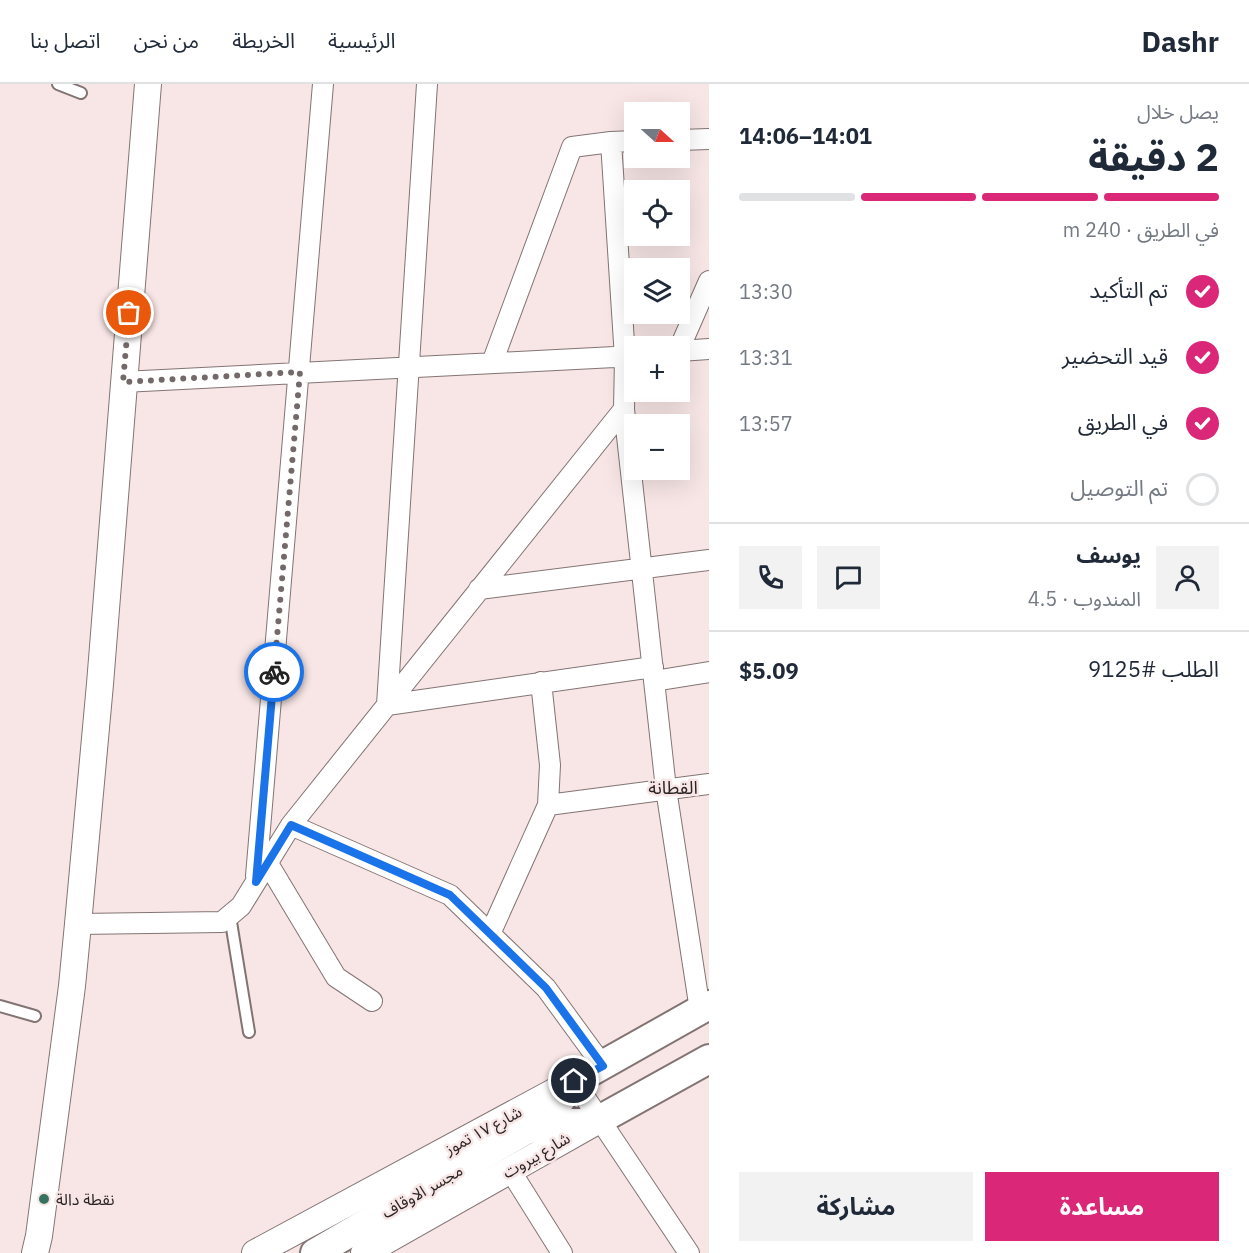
<!DOCTYPE html>
<html lang="ar">
<head>
<meta charset="utf-8">
<style>
  :root { --surface:#fff; --page:#f2f2f3; --text:#1f2937; --muted:#747a83; --line:#e0e1e3; --accent:#db2777 }
  body { margin:0; font-family:"IBM Plex Sans","Noto Sans Arabic",sans-serif; background:var(--page); color:var(--text); direction:rtl; height:100vh; display:flex; flex-direction:column; font-size:22px; white-space:nowrap }
  * { box-sizing:border-box; margin:0 }
  p { font-size:20px; color:var(--muted) }
  .icon { flex:none; width:33px; height:33px; fill:none; stroke:currentColor; stroke-width:2; stroke-linecap:round; stroke-linejoin:round }
  .map { position:relative; flex:1; overflow:hidden; direction:ltr }
  .sheet { display:flex; flex-direction:column; background:var(--surface); width:540px }
  .sheet>* { flex:none }
  .needle { width:39px; rotate:111deg }
  .buttons { position:absolute; left:624px; top:18px; display:grid; gap:12px }
  .buttons a { display:grid; place-items:center; width:66px; height:66px; border-radius:0px; background:var(--surface); box-shadow:0 6px 24px #0002; font-size:30px }
  .pin { position:absolute; display:grid; place-items:center; width:51px; height:51px; color:#fff; margin:-26px; border:3px solid #fff; border-radius:50%; box-shadow:0 2px 6px #0007 }
  .courier { position:absolute; display:grid; place-items:center; width:60px; height:60px; margin:-30px; border:4px solid #1a73e8; border-radius:50%; background:#fff; color:#222; box-shadow:0 2px 8px #0007 }
  .summary em { font-style:normal; font-weight:700 }
  .summary div { display:flex; flex-direction:column-reverse }
  .summary { display:flex; align-items:center; justify-content:space-between; height:102px; padding:0 30px }
  h1 { font-size:39px; font-weight:700; line-height:45px }
  .bar { display:grid; grid-template-columns:repeat(4,1fr); gap:9px 6px; align-content:center; height:72px; padding:0 30px }
  .bar i { height:8px; border-radius:4px; background:var(--line) }
  .bar .active { background:var(--accent) }
  .bar p { grid-column:span 4 }
  .line { display:flex; align-items:center; gap:15px; padding:0 30px; border-top:2px solid var(--line) }
  .line div { flex:1 }
  .round { display:grid; place-items:center; flex:none; width:63px; height:63px; border-radius:0px; background:var(--page) }
  ol { padding:0 30px; list-style:none }
  li { display:flex; align-items:center; gap:18px; height:66px }
  li p { margin-inline-start:auto }
  li .icon { padding:6px; border-radius:50%; background:var(--accent); color:#fff; stroke-width:4 }
  li:last-child { color:var(--muted) }
  li i { width:33px; height:33px; border:3px solid var(--line); border-radius:50% }
  .button { display:flex; gap:12px; margin-top:auto; padding:12px 30px }
  .button a { flex:1; height:69px; border-radius:0px; background:var(--accent); color:#fff; font-size:24px; font-weight:700; line-height:69px; text-align:center }
  .button a+a { background:var(--page); color:var(--text) }
  header { display:flex; align-items:center; gap:36px; box-sizing:border-box; height:84px; padding:0 30px; background:var(--surface); border-bottom:2px solid var(--line) }
  header strong { font-size:28px }
  nav { display:flex; gap:33px; margin-inline-start:auto; font-size:21px }
  main { display:flex; flex:1; min-height:0 }
  .map>svg:first-child { display:block }
  .lines { fill:none; stroke-linecap:round; stroke-linejoin:round }
  .service-casing { stroke:#837474; stroke-width:14 }
  .minor-casing { stroke:#837474; stroke-width:22 }
  .tertiary-casing { stroke:#837474; stroke-width:28 }
  .secondary-casing { stroke:#837474; stroke-width:32 }
  .service { stroke:#fff; stroke-width:10 }
  .minor { stroke:#fff; stroke-width:20 }
  .tertiary { stroke:#fff; stroke-width:26 }
  .secondary { stroke:#fff; stroke-width:28 }
  .done { stroke:#726968; stroke-width:6; stroke-dasharray:0 10.8 }
  .route { stroke:#1a73e8; stroke-width:8 }
  .poi-dot { fill:#357360; stroke:#f7e6e5; stroke-width:2 }
  .labels { text-anchor:middle; stroke-width:5; stroke-linejoin:round; paint-order:stroke }
  .street-label { font-size:16px; fill:#2b2525; stroke:#f7e6e5 }
  .poi-label { font-size:16px; fill:#2b2525; stroke:#f7e6e5; text-anchor:start }
  .neighbourhood-label { font-size:18px; fill:#2b2525; stroke:#f7e6e5 }
</style>
</head>
<body>
<header>
<strong>Dashr</strong>
<nav><a>الرئيسية</a><a>الخريطة</a><a>من نحن</a><a>اتصل بنا</a></nav>
</header>
<main>
<section class="sheet">
<div class="summary"><div><h1>2 دقيقة</h1><p>يصل خلال</p></div><em>14:01–14:06</em></div>
<div class="bar"><i class="active"></i><i class="active"></i><i class="active"></i><i></i><p>في الطريق · 240 m</p></div>
<ol>
<li><svg class="icon" aria-label="check" viewBox="0 0 24 24"><path d="M5 12l5 5 9-10"/></svg>تم التأكيد<p>13:30</p></li>
<li><svg class="icon" aria-label="check" viewBox="0 0 24 24"><path d="M5 12l5 5 9-10"/></svg>قيد التحضير<p>13:31</p></li>
<li><svg class="icon" aria-label="check" viewBox="0 0 24 24"><path d="M5 12l5 5 9-10"/></svg>في الطريق<p>13:57</p></li>
<li><i></i>تم التوصيل</li>
</ol>
<div class="line" style="height:108px"><a class="round"><svg class="icon" aria-label="person" viewBox="0 0 24 24"><circle cx="12" cy="8" r="4"/><path d="M4 21q1-7 8-7t8 7"/></svg></a><div><b>يوسف</b><p>المندوب · 4.5</p></div><a class="round"><svg class="icon" aria-label="chat" viewBox="0 0 24 24"><path d="M4 5h16v11H9l-5 4z"/></svg></a><a class="round"><svg class="icon" aria-label="phone" viewBox="0 0 24 24"><path d="M5 4h4l2 5-3 2q2 4 5 5l2-3 5 2v4C11 20 4 13 5 4z"/></svg></a></div>
<div class="line" style="height:78px"><div>الطلب #9125</div><b>$5.09</b></div>
<div class="button"><a>مساعدة</a><a>مشاركة</a></div>
</section>
<div class="map">
<svg width="709" height="1169" viewBox="0 0 709 1169">
  <rect width="100%" height="100%" fill="#f7e6e5"/>
  <g class="lines">
    <g class="service-casing">
      <path id="service" d="M58 0 81 9
        M230 832 249 948
        M0 922 35 932"/>
    </g>
    <g class="minor-casing">
      <path id="minor" d="M427 0 387 621 653 583
        M680 56 709 55
        M680 263 709 197
        M680 267 709 265
        M492 279 572 63 611 58 634 57
        M123 298 634 272
        M624 325 666 705 700 926
        M479 505 709 476
        M654 597 709 588
        M548 721 709 700
        M291 741 450 811 546 904 603 982
        M267 778 336 893 372 917
        M256 792 323 0
        M78 840 222 838 241 822 291 741 624 325 625 274 611 58
        M490 850 548 721 550 681 541 598
        M574 997 689 1169
        M510 1086 562 1169"/>
    </g>
    <g class="tertiary-casing">
      <path id="tertiary" d="M35 1169 39 1152 72 902 78 840 100 600 148 0
        M255 1169 574 997
        M364 1169 599 1036"/>
    </g>
    <g class="secondary-casing">
      <path id="secondary" d="M530 1045 558 1039H581L599 1036 709 975
        M315 1169 528 1045 554 1025 574 997 709 921"/>
    </g>
    <use href="#service" class="service"/>
    <use href="#minor" class="minor"/>
    <use href="#tertiary" class="tertiary"/>
    <use href="#secondary" class="secondary"/>
  </g>
  <g class="lines">
    <path class="done" d="M129 229 123 298 300 288 274 588"/>
    <path class="route" d="M274 588 256 798 291 741 450 811 546 904 603 982 574 997"/>
  </g>
  <circle class="poi-dot" cx="44" cy="1115" r="6"/>
  <g class="labels">
    <g class="street-label">
      <text transform="translate(483 1046) rotate(-28)" y="6">شارع ١٧ تموز</text>
      <text transform="translate(536 1071) rotate(-30)" y="6">شارع بيروت</text>
      <text transform="translate(422 1107) rotate(-30)" y="6">مجسر الاوقاف</text>
    </g>
    <g class="poi-label">
      <text x="56" y="1121">نقطة دالة</text>
    </g>
    <g class="neighbourhood-label">
      <text x="673" y="710">القطانة</text>
    </g>
  </g>
</svg>
<div class="buttons">
<a><svg class="needle" viewBox="-14 -14 28 28"><path d="M0-13l5 13h-10z" fill="#e53935"/><path d="M0 13l5-13h-10z" fill="#747a83"/></svg></a>
<a><svg class="icon" aria-label="locate" viewBox="0 0 24 24"><circle cx="12" cy="12" r="6"/><path d="M12 2v4M12 18v4M2 12h4M18 12h4"/></svg></a>
<a><svg class="icon" aria-label="layers" viewBox="0 0 24 24"><path d="M12 4l9 5-9 5-9-5zM3 14l9 5 9-5"/></svg></a>
<a>+</a>
<a>−</a>
</div>
<div class="pin" style="left:129px;top:229px;background:#ea580c"><svg class="icon" aria-label="bag" viewBox="0 0 24 24"><path d="M5 8h14l-1 12H6zM9 8a3 3 0 0 1 6 0"/></svg></div>
<div class="pin" style="left:574px;top:997px;background:#1f2937"><svg class="icon" aria-label="home" viewBox="0 0 24 24"><path d="M3 11l9-7 9 7M6 9v11h12V9"/></svg></div>
<div class="courier" style="left:274px;top:588px"><svg class="icon" aria-label="bike" viewBox="0 0 24 24"><circle cx="6" cy="16" r="4"/><circle cx="18" cy="16" r="4"/><path d="M6 16l4-8h5l3 8M10 8l3 8H6M13 5h3"/></svg></div>
</div>
</main>
</body>
</html>
